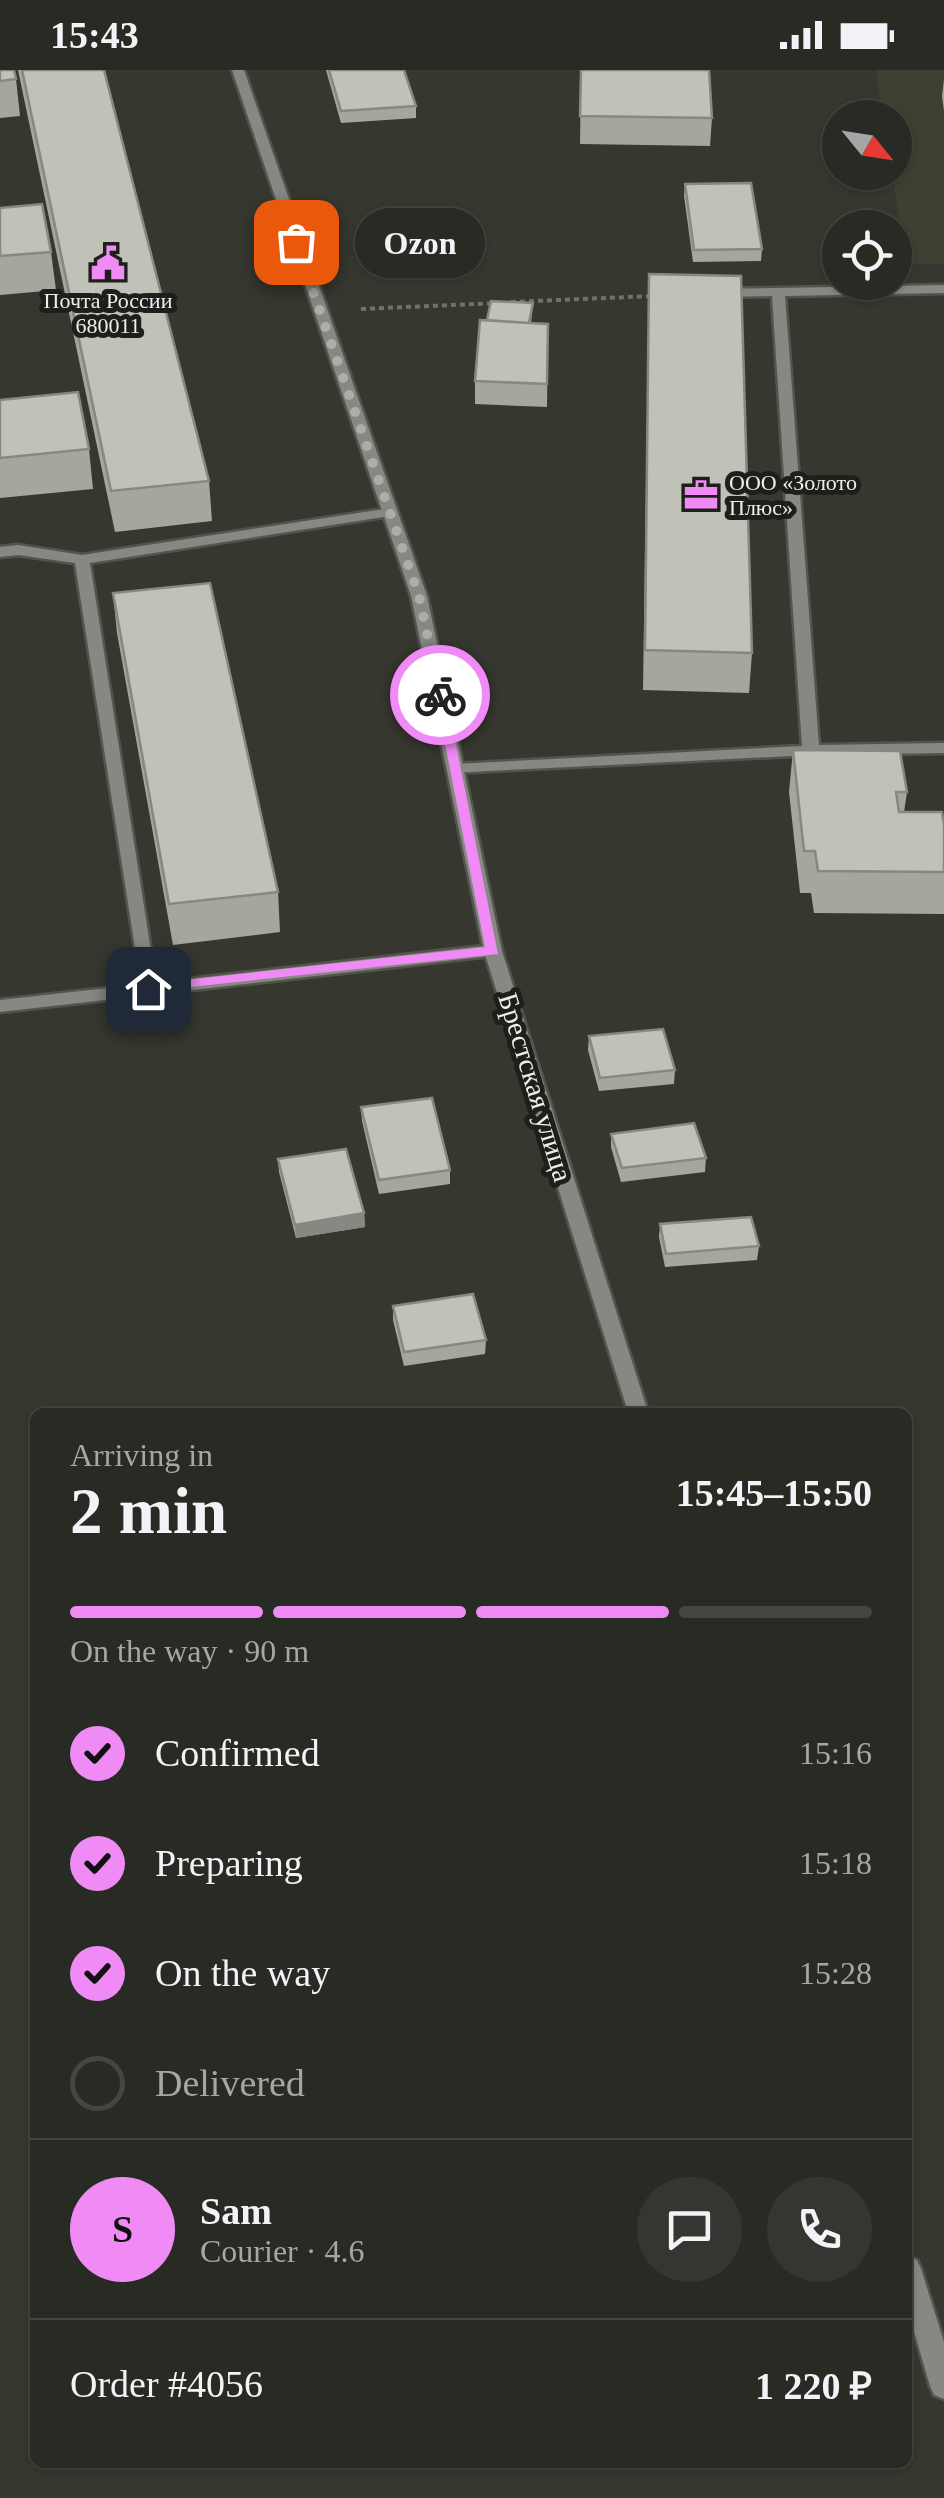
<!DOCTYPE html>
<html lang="en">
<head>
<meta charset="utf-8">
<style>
  :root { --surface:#282a24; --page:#343631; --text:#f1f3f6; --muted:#a5a7a6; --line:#444641; --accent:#f08bf5 }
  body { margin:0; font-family:"Times New Roman",serif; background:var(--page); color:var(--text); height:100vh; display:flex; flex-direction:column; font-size:38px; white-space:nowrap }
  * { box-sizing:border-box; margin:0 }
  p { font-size:32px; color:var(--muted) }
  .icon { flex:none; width:55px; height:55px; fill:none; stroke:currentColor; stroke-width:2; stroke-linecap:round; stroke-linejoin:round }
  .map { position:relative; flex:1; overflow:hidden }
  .details { position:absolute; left:30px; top:1338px; width:882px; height:1060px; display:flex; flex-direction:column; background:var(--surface); border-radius:15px; box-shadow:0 2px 8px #0004,0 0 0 2px var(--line) }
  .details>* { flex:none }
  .needle { width:65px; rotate:120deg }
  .fabs { position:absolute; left:822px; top:30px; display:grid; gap:20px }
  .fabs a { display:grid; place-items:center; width:90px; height:90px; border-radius:50%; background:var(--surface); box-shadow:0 2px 8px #0004,0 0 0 2px var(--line); font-size:50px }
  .pin { position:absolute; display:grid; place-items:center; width:85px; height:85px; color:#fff; margin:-42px; border-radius:20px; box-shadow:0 5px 15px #0006 }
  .courier { position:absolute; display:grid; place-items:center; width:100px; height:100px; margin:-50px; border:8px solid #f08bf5; border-radius:50%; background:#fff; color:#222; box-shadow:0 2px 12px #0007 }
  .bubble { position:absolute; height:70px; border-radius:35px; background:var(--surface); box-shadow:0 2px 8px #0004,0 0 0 2px var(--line); font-size:32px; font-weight:700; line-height:70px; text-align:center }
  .head em { font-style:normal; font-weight:700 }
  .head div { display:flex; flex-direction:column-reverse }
  .head { display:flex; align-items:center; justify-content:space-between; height:170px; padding:0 40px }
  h1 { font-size:65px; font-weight:700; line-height:75px }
  .bar { display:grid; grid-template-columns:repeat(4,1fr); gap:15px 10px; align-content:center; height:120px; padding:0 40px }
  .bar i { height:12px; border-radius:8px; background:var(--line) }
  .bar .selected { background:var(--accent) }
  .bar p { grid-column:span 4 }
  .line { display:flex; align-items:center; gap:25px; padding:0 40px; border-top:2px solid var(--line) }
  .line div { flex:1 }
  .round { display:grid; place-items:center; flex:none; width:105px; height:105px; border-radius:52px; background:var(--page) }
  ol { padding:0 40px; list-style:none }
  li { display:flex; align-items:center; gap:30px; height:110px }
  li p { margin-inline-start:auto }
  li .icon { padding:10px; border-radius:50%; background:var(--accent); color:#111; stroke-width:4 }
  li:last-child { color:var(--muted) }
  li i { width:55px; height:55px; border:5px solid var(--line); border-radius:50% }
  .status { display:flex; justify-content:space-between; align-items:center; height:70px; padding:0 50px; background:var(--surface); direction:ltr }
  .status svg { height:28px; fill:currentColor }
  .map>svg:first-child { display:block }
  .built { fill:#3e4032 }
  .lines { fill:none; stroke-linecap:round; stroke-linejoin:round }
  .service-casing { stroke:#53554d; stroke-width:5 }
  .minor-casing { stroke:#53554d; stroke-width:5 }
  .tertiary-casing { stroke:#53554d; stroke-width:5 }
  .path { stroke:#70716a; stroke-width:4; stroke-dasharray:5 4; stroke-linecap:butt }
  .service { fill:#878883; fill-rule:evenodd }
  .minor { fill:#878883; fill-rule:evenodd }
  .tertiary { fill:#878883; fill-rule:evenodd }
  .wall { fill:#a5a79e }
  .shaded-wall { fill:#868881 }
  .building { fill:#c0c2b8; stroke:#868881; stroke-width:2.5 }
  .route { fill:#f08bf5 }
  .done { stroke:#adaea8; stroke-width:10; stroke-dasharray:0 18 }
  .labels { text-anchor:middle; stroke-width:10; stroke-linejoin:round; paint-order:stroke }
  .far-poi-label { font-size:22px; fill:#edeee8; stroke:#1e1f1b }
  .street-label { font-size:28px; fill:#edeee8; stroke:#1e1f1b }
</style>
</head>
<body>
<div class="status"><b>15:43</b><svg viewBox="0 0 49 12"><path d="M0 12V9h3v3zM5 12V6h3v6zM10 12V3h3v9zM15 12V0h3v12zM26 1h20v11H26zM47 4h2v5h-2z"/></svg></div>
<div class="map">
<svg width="944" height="2428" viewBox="0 0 944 2428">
  <rect width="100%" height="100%" fill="#363830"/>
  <path class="built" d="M876 0H944V194H906L892 103 895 102V48L883 47Z"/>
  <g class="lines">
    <g class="service-casing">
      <path id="service" d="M944 215V223L785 226 819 675 944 673V683L811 685 449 703V695L455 694 802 676 772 226 715 227 708 223 715 219Z
        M391 438 396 439V445L90 493 157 919 154 923H142L75 493 18 485 0 487V477L18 475 82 485Z"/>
    </g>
    <g class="minor-casing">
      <path id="minor" d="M493 875 499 877 502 881 499 885 0 942V930Z"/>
    </g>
    <g class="tertiary-casing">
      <path id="tertiary" d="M232 0H244L427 526 502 881 648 1342H628L484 881 411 526Z
        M908 2186 917 2190 921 2199 944 2272V2329L934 2325 930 2316 908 2241Z"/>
    </g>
    <path class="path" d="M511 232 653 226
      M361 239 498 233"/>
    <use href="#service" class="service"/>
    <use href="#minor" class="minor"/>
    <use href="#tertiary" class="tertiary"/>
  </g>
  <path class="wall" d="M0 0 16 9 20 46 0 48Z
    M18 0H104L209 411 212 451 115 462Z
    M326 0H404L416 36V48L341 53Z
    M581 0 712 48 710 76 580 74Z
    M944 9V41L942 26Z
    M685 114 762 179 761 191 693 192 684 126Z
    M0 138 51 182 56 220 0 225Z
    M649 204 752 583 749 623 643 620Z
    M533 233 531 253 548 254 547 337 475 334V311L487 251Z
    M0 330 89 379 93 419 0 428Z
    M113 523 278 822 280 862 173 875 117 563Z
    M793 680 907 722 904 742 944 755V844L814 843 811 823H800L789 722Z
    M589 966 675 1000 674 1014 599 1021 588 980Z
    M361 1037 450 1100V1114L379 1124 362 1051Z
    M611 1064 706 1088 705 1102 621 1112 611 1077Z
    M278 1089 364 1143 365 1157 296 1168 279 1102Z
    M660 1154 759 1176 757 1190 665 1197 659 1167Z
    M393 1236 486 1270 485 1284 404 1296 393 1250Z"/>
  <path class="shaded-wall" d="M364 1143 365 1157 296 1168 295 1155Z"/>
  <path class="building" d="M0 0H14L16 9 0 11Z
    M22 0H104L209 411 111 421Z
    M329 0H404L416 36 341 41Z
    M581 0H709L712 48 580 46Z
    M751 113 762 179 694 180 685 114Z
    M42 134 51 182 0 186V138Z
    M649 204 741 206 752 583 645 580Z
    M491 231 533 233 529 253 487 250Z
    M480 250 548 254 547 314 475 311Z
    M78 322 89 379 0 388V330Z
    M210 513 278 822 169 834 113 523Z
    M793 680 900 681 907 722H896L899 742H942L944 755V802L818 801 815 781H804Z
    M663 959 675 1000 600 1008 589 966Z
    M432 1028 450 1100 379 1110 361 1037Z
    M694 1053 706 1088 622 1098 611 1064Z
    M346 1079 364 1143 295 1155 278 1089Z
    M751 1147 759 1176 666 1184 660 1154Z
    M473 1224 486 1270 404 1282 393 1236Z"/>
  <path class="route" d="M435 623 446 625 498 884 143 922 141 919 148 914 485 877Z"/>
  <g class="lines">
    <path class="done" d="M296 172 419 526 440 625"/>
  </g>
  <defs>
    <g id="civic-bare" transform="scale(2.7)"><path d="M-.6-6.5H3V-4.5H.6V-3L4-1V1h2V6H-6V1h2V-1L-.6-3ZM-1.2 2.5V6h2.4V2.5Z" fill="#f08bf5" stroke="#1e1f1b" stroke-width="2.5" paint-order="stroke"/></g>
    <g id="office-bare" transform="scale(2.7)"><path d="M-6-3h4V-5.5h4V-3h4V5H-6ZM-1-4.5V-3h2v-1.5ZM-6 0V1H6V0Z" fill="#f08bf5" stroke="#1e1f1b" stroke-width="2.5" paint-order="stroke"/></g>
  </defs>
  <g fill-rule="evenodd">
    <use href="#civic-bare" x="108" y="193"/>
    <use href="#office-bare" x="701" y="425"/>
  </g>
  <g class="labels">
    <g class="far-poi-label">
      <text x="108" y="238">Почта России<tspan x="108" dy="25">680011</tspan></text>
      <text x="729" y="420" text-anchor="start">ООО «Золото<tspan x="729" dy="25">Плюс»</tspan></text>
    </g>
    <g class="street-label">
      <text transform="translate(536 1017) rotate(73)" y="10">Брестская улица</text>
    </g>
  </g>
</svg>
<div class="fabs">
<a><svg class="needle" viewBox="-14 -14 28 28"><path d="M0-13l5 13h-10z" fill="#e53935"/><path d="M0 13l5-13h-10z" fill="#a5a7a6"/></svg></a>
<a><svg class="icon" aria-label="locate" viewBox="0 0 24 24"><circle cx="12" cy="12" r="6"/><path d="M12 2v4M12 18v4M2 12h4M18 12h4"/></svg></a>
</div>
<div class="pin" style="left:296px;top:172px;background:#ea580c"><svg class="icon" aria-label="bag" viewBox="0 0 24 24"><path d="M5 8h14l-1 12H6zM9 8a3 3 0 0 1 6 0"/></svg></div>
<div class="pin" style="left:148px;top:919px;background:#1f2937"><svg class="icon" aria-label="home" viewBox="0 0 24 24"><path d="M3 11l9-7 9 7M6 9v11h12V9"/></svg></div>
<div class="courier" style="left:440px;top:625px"><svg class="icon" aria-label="bike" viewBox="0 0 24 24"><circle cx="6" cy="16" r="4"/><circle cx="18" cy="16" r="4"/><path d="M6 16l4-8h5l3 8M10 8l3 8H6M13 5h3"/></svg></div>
<div class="bubble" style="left:355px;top:138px;width:130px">Ozon</div>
<section class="details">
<div class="head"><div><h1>2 min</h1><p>Arriving in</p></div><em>15:45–15:50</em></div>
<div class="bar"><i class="selected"></i><i class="selected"></i><i class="selected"></i><i></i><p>On the way · 90 m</p></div>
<ol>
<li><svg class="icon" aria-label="check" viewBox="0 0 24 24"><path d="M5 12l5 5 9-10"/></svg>Confirmed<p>15:16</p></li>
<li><svg class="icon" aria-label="check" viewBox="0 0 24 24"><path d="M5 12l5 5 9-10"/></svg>Preparing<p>15:18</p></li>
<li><svg class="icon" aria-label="check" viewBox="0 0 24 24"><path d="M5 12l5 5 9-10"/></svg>On the way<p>15:28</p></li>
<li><i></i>Delivered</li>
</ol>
<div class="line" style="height:180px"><b class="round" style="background:var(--accent);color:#111">S</b><div><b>Sam</b><p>Courier · 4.6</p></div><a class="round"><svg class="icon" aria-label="chat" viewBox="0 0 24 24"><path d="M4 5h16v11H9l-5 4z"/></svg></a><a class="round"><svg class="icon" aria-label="phone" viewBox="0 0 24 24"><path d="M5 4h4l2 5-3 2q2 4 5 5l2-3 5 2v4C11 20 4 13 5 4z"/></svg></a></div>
<div class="line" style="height:130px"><div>Order #4056</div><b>1 220 ₽</b></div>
</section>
</div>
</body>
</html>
